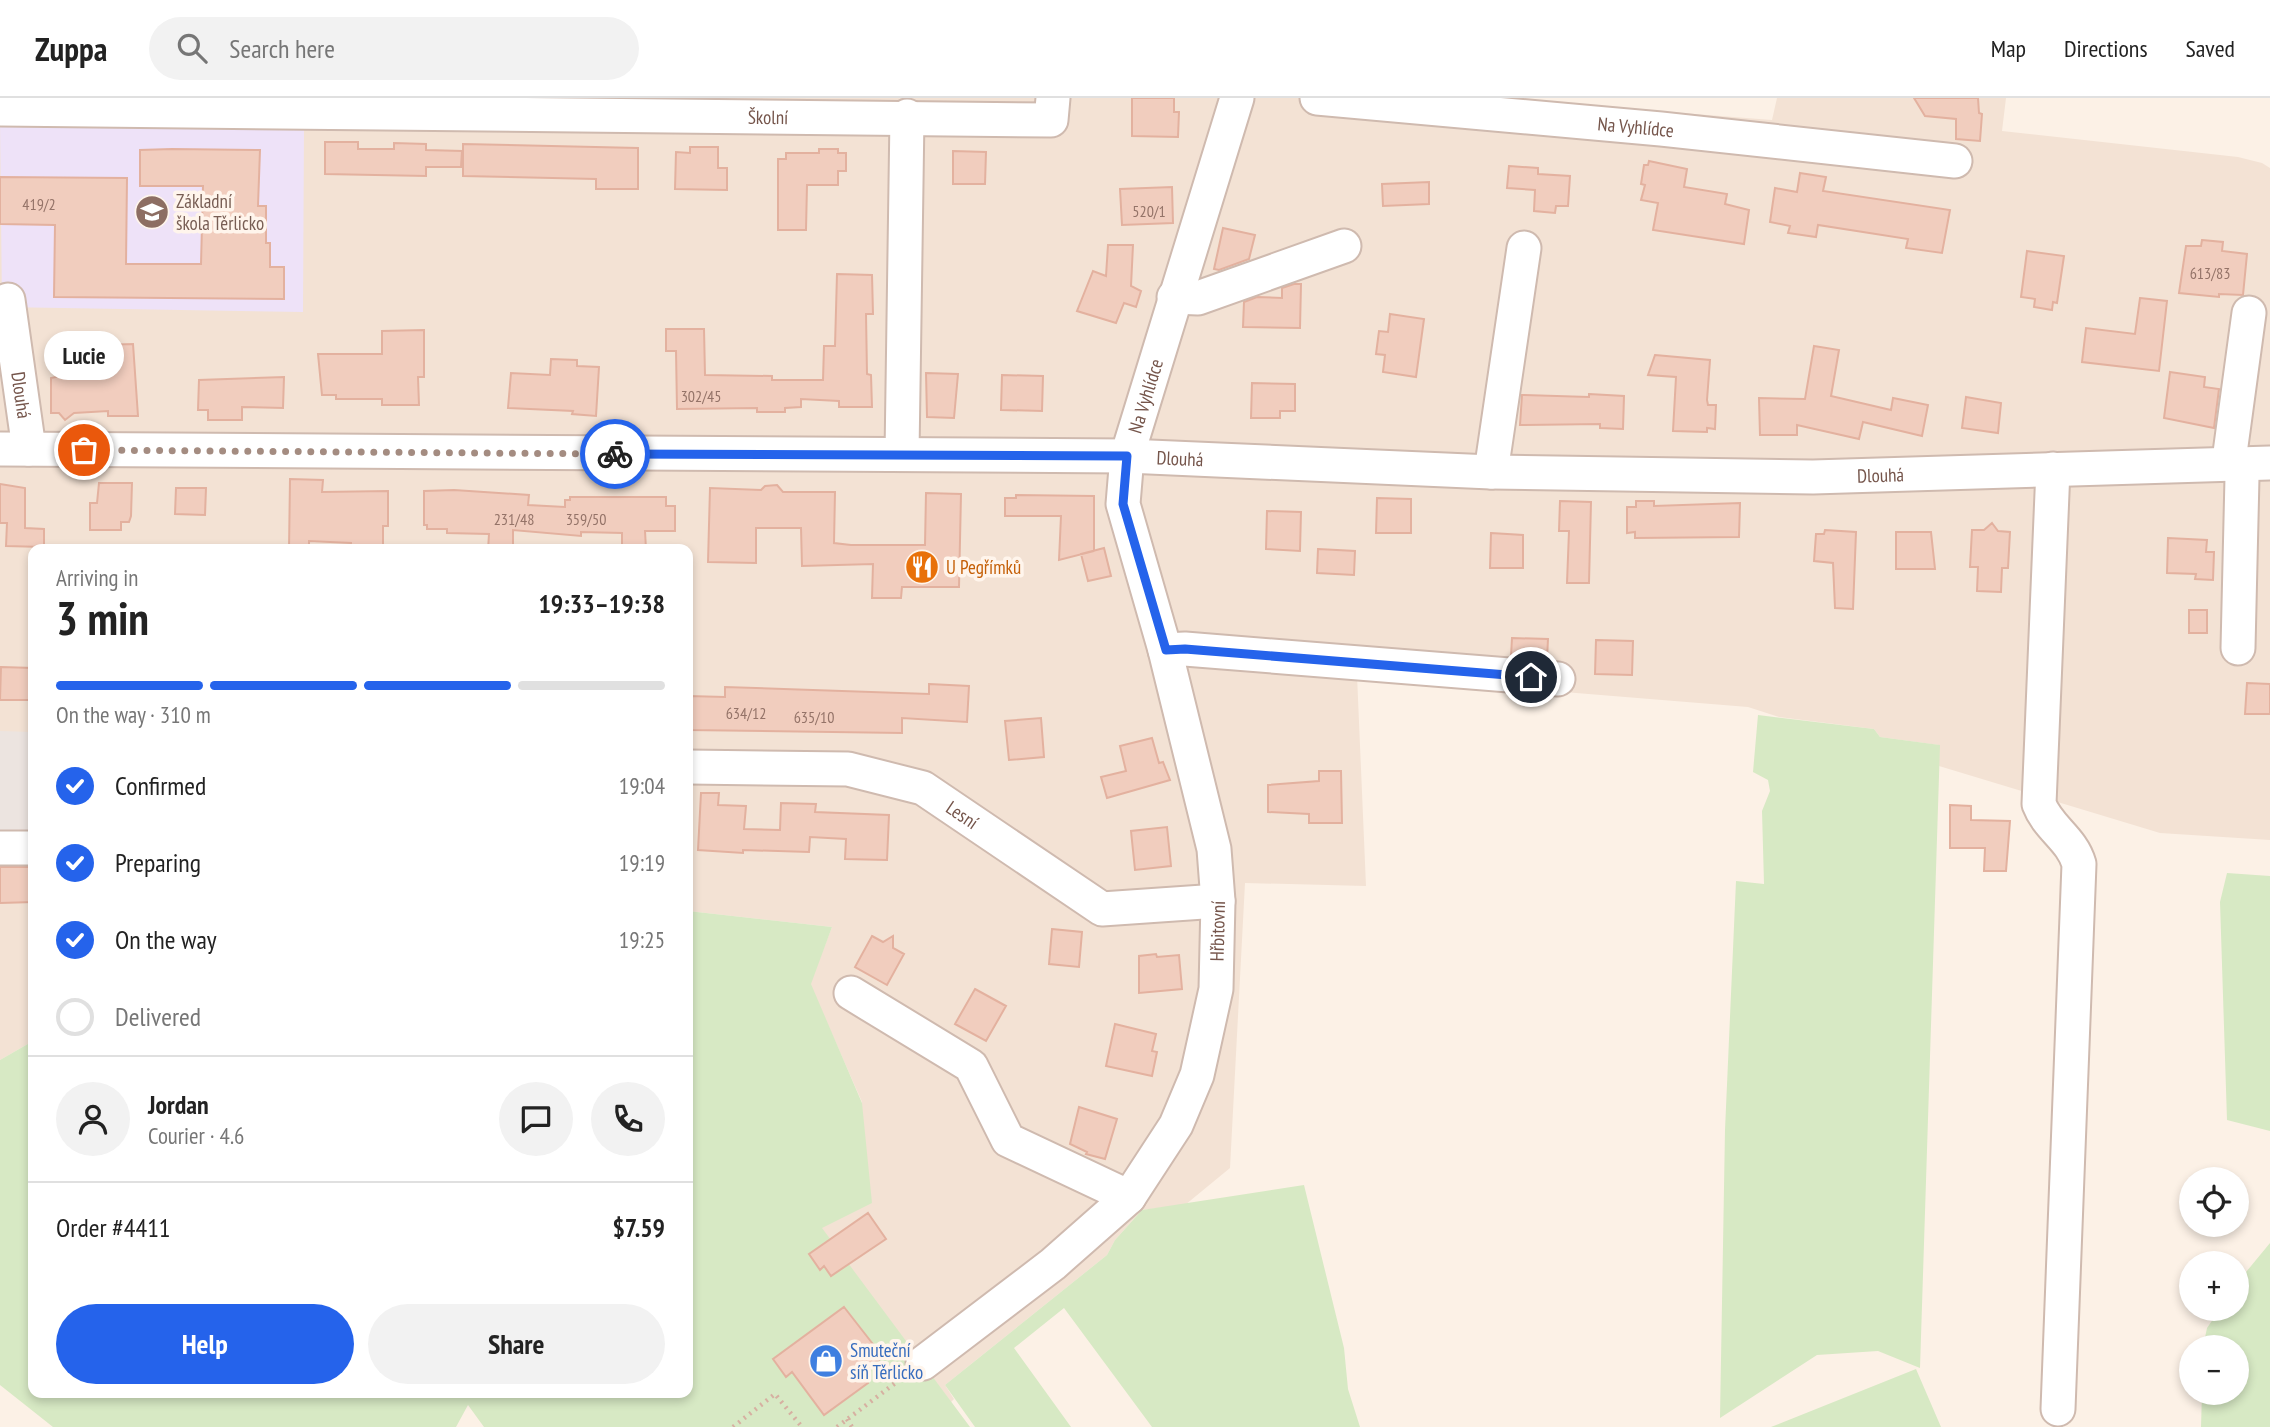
<!DOCTYPE html>
<html lang="en">
<head>
<meta charset="utf-8">
<style>
  :root { --surface:#fff; --page:#f2f2f2; --text:#222; --muted:#767676; --line:#e0e0e0; --accent:#2563eb }
  body { margin:0; font-family:"PT Sans Narrow",sans-serif; background:var(--page); color:var(--text); height:100vh; display:flex; flex-direction:column; font-size:26px; white-space:nowrap }
  * { box-sizing:border-box; margin:0 }
  p { font-size:23px; color:var(--muted) }
  .icon { flex:none; width:38px; height:38px; fill:none; stroke:currentColor; stroke-width:2; stroke-linecap:round; stroke-linejoin:round }
  .map { position:relative; flex:1; overflow:hidden }
  .side { position:absolute; left:28px; top:446px; width:665px; height:854px; display:flex; flex-direction:column; background:var(--surface); border-radius:14px; box-shadow:0 4px 10px #0003 }
  .side>* { flex:none }
  .buttons { position:absolute; left:2179px; top:1069px; display:grid; gap:14px }
  .buttons a { display:grid; place-items:center; width:70px; height:70px; border-radius:50%; background:var(--surface); box-shadow:0 4px 10px #0003; font-size:35px }
  .pin { position:absolute; display:grid; place-items:center; width:60px; height:60px; color:#fff; margin:-30px; border:4px solid #fff; border-radius:50%; box-shadow:0 2px 7px #0007 }
  .courier { position:absolute; display:grid; place-items:center; width:70px; height:70px; margin:-35px; border:5px solid #2563eb; border-radius:50%; background:#fff; color:#222; box-shadow:0 2px 9px #0007 }
  .bubble { position:absolute; height:49px; border-radius:24px; background:var(--surface); box-shadow:0 4px 10px #0003; font-size:23px; font-weight:600; line-height:49px; text-align:center }
  .overview em { font-style:normal; font-weight:600 }
  .overview div { display:flex; flex-direction:column-reverse }
  .overview { display:flex; align-items:center; justify-content:space-between; height:119px; padding:0 28px }
  h1 { font-size:46px; font-weight:600; line-height:52px }
  .bar { display:grid; grid-template-columns:repeat(4,1fr); gap:10px 7px; align-content:center; height:84px; padding:0 28px }
  .bar i { height:9px; border-radius:5px; background:var(--line) }
  .bar .active { background:var(--accent) }
  .bar p { grid-column:span 4 }
  .line { display:flex; align-items:center; gap:18px; padding:0 28px; border-top:2px solid var(--line) }
  .line div { flex:1 }
  .round { display:grid; place-items:center; flex:none; width:74px; height:74px; border-radius:37px; background:var(--page) }
  ol { padding:0 28px; list-style:none }
  li { display:flex; align-items:center; gap:21px; height:77px }
  li p { margin-inline-start:auto }
  li .icon { padding:7px; border-radius:50%; background:var(--accent); color:#fff; stroke-width:4 }
  li:last-child { color:var(--muted) }
  li i { width:38px; height:38px; border:4px solid var(--line); border-radius:50% }
  .button { display:flex; gap:14px; margin-top:auto; padding:14px 28px }
  .button a { flex:1; height:80px; border-radius:42px; background:var(--accent); color:#fff; font-size:28px; font-weight:600; line-height:80px; text-align:center }
  .button a+a { background:var(--page); color:var(--text) }
  header { display:flex; align-items:center; gap:42px; box-sizing:border-box; height:98px; padding:0 35px; background:var(--surface); border-bottom:2px solid var(--line) }
  header strong { font-size:33px }
  nav { display:flex; gap:38px; margin-inline-start:auto; font-size:24px }
  .search { width:490px; height:63px; background:var(--page); display:flex; align-items:center; gap:18px; box-sizing:border-box; padding:0 24px; border-radius:38px; color:var(--muted); font-size:26px }
  .map>svg:first-child { display:block }
  .residential { fill:#f3e2d4 }
  .industrial { fill:#ece4e0 }
  .education { fill:#eee2f8 }
  .green { fill:#d7e9c4 }
  .building { fill:#f1cdbe; stroke:#e3b19f; stroke-width:2 }
  .lines { fill:none; stroke-linecap:round; stroke-linejoin:round }
  .minor-casing { stroke:#cfbaaf; stroke-width:37 }
  .path { stroke:#d6b0a1; stroke-width:4.5; stroke-dasharray:2 5; stroke-linecap:butt }
  .minor { stroke:#fff; stroke-width:33 }
  .done { stroke:#a48c81; stroke-width:7; stroke-dasharray:0 12.6 }
  .route { stroke:#2563eb; stroke-width:9 }
  .labels { text-anchor:middle; stroke-width:7; stroke-linejoin:round; paint-order:stroke }
  .number-label { font-size:16px; fill:#947368 }
  .street-label { font-size:19px; fill:#75554b; stroke:#fff5ec }
  .education-label { font-size:19px; fill:#785e54; stroke:#fff5ec; text-anchor:start }
  .food-label { font-size:19px; fill:#c56008; stroke:#fff5ec; text-anchor:start }
  .shop-label { font-size:19px; fill:#366cbe; stroke:#fff5ec; text-anchor:start }
</style>
</head>
<body>
<header>
<strong>Zuppa</strong>
<div class="search"><svg class="icon" aria-label="search" viewBox="0 0 24 24"><circle cx="10" cy="10" r="6"/><path d="M15 15l6 6"/></svg>Search here</div>
<nav><a>Map</a><a>Directions</a><a>Saved</a></nav>
</header>
<div class="map">
<svg width="2270" height="1329" viewBox="0 0 2270 1329">
  <rect width="100%" height="100%" fill="#fcf1e6"/>
  <path class="residential" d="M0 0H1488L1772 22 1777 0H2006L2002 33 2238 59 2262 65 2270 70V742L2160 735 1939 668V647L1880 639 1874 631 1779 619 1748 609 1357 577 1366 788 1245 785 1230 1070 1185 1107 1142 1112 1115 1142 1107 1157 945 1287 954 1301 951 1304 821 1130 862 1004 810 886 832 829 688 813V452H33V943L0 962Z"/>
  <path class="industrial" d="M0 633 33 634V739L0 738Z"/>
  <path class="education" d="M0 22 304 25 303 214 2 209Z"/>
  <path class="green" d="M1758 617 1874 631 1880 639 1940 647 1920 1270 1878 1253 1817 1257 1720 1320 1725 1032 1736 783 1764 786 1762 713 1770 693 1768 682 1753 674Z
    M2227 775 2270 778V1033L2227 1022 2220 804Z
    M688 813 832 829 811 886 862 1005 872 1105 822 1130 970 1329H484L468 1307 456 1329H53L0 1287V962L33 943V1295H688Z
    M1304 1087 1344 1250 1348 1291 1360 1329H1152L1064 1210 1014 1250 1071 1329H975L945 1287 1107 1157 1115 1142 1142 1112Z
    M2270 1145V1329H2201L2202 1295H2236V1250L2203 1249 2207 1230 2220 1211H2236L2237 1185Z
    M1916 1271 1941 1329H1771Z"/>
  <path class="building" d="M1132 0H1174V14H1179L1178 39 1132 38Z
    M1914 0H1978L1979 15 1982 16 1980 43 1956 41V21L1925 18Z
    M325 44H358V51H394V45L426 46V52L462 53 461 69H426V78L325 76Z
    M463 46 638 50V91H596V81L463 78Z
    M690 49H718V70H727V92L675 91 676 54 690 55Z
    M172 51 260 52 258 108H266V145H270V169H284V201L54 199 55 127 0 126V79L127 80 126 166H201L203 88H140V52Z
    M819 51H838V55H846V73H838V87H807L806 132H778V61H786V55H819Z
    M953 53 986 54 985 86H953Z
    M1649 63 1687 71 1684 89 1727 96 1725 106 1749 112 1744 146 1653 132 1658 105 1641 102 1645 87 1641 86 1644 67H1648Z
    M1509 68 1538 70V76L1570 78 1568 108H1556L1555 115 1534 113 1535 92 1507 90Z
    M1800 75 1826 79 1823 93 1950 112 1942 155 1906 150 1908 141 1818 127 1816 139 1788 135 1790 128 1770 124 1775 90 1797 94Z
    M1429 84V106L1383 108 1382 86Z
    M1172 89 1173 125 1122 127 1120 91Z
    M1223 130 1255 137 1249 161 1219 172 1214 171Z
    M2202 142 2223 144 2222 153 2247 156 2243 197 2219 196V199L2179 195 2186 148H2201Z
    M1108 147H1133L1131 188 1141 193 1136 209 1124 205 1116 225 1077 213 1093 173 1106 178Z
    M2027 153 2064 158 2057 205 2053 204 2052 212 2034 209 2035 201 2021 199Z
    M837 176 872 177 873 216H866L867 276 871 277 872 309H839V303L801 301V309L785 310V314H757V310L677 311 676 253H666V231H704L705 277 772 278V282H823L824 248H835Z
    M1294 186H1301L1300 230 1243 229 1244 204 1257 199 1282 200V190Z
    M2140 200 2167 203 2159 273 2082 264 2086 230 2135 236Z
    M1390 216 1424 221 1416 279 1383 274 1385 257 1376 256 1379 233 1388 234Z
    M424 232V279H418L419 307H382V301H336V297H322L318 256H382V233Z
    M133 246 138 318H108V313L74 315 65 322 59 315H51V280L56 279V252H99V247Z
    M1814 248 1839 252 1831 298 1891 312 1893 300 1928 307 1922 338 1863 324 1859 341 1797 327V337H1760L1759 300 1805 301Z
    M1655 257 1710 262 1707 302 1708 307H1716L1715 331 1707 330V334L1673 333 1676 279 1648 277Z
    M551 261 577 262V268L599 269 596 318 572 316 573 313 508 310 511 275 550 277Z
    M2170 274 2205 279 2204 289 2219 291 2214 330 2164 320Z
    M926 275 958 276 954 320 927 319Z
    M1002 277 1043 278 1042 313 1001 312Z
    M284 279 283 310 242 309V322H208V312H198L199 282Z
    M1252 285 1295 286V313H1280V320H1251Z
    M1589 296 1624 298 1623 331 1600 330V326L1520 327 1522 297 1589 299Z
    M1966 299 2001 305 1998 335 1962 330Z
    M290 381 323 382 322 394 388 393V428H383V452H351V445L309 443V452H289Z
    M99 385H132L131 418 129 424H121V432H90V405H97Z
    M0 386 25 390V430L44 431V449L6 448 7 425H0Z
    M777 387 783 394H835L834 445 851 447H925L926 395 961 396 959 489H902L901 500H872L873 466 802 468 801 430H756V465L708 464 710 390 761 392 765 388Z
    M176 390H206L205 417 175 416Z
    M454 392 529 397 528 407 565 409V402H570V399H666V408H675V433H645L646 451H622V435L581 434V438L513 432V452H488L489 436 447 435V431H427V427H424V393Z
    M1016 397 1094 398V453L1059 462 1061 418H1005V400H1016Z
    M1377 400 1411 401V435H1376Z
    M1560 403 1591 404 1589 485H1567L1569 433H1559Z
    M1636 403H1654V408L1740 405 1739 439 1635 440V434L1627 435V409H1636Z
    M1267 413 1301 414 1300 453 1266 451Z
    M1992 425 1998 433 2010 434 2008 470H2002L2001 494 1977 493 1978 469H1970L1972 432H1984Z
    M1825 432 1856 434 1853 511 1835 510 1833 465 1814 463 1816 436H1824Z
    M1896 434H1931L1935 471H1896Z
    M1491 435 1523 437V470H1490Z
    M2168 440 2207 442 2206 454H2214L2213 482 2195 481 2196 476 2167 475Z
    M1104 450 1111 478 1088 483 1081 456Z
    M1318 451 1355 453 1354 477 1317 475Z
    M2189 512H2207V535H2189Z
    M1512 540 1548 541 1547 561 1511 558Z
    M1596 542 1633 543 1632 577 1595 576Z
    M1 569 33 570V602H0Z
    M2247 585 2270 586V616H2245Z
    M929 586 969 588 967 624 902 620V635L688 632V598L725 599V589L929 596Z
    M1041 620 1044 659 1009 662 1005 623Z
    M1152 640 1159 665 1163 664 1170 682 1107 700 1101 679 1126 673 1120 648Z
    M1319 673H1341L1342 725H1309V716L1268 714V687L1319 683Z
    M701 695H719L718 707 746 708 744 731 780 732 781 705 816 706 815 714 889 717 887 762 845 761 846 741 810 739 809 754 743 752V755L698 752Z
    M1950 707 1971 708V722L2010 723 2006 773H1984L1985 750H1950Z
    M1167 729 1171 768 1135 772 1131 733Z
    M0 769H33V804L0 805Z
    M1052 831 1082 834 1079 869 1049 866Z
    M872 838 883 844 893 838V850L904 856 887 887 855 869Z
    M1156 856 1157 859 1179 857 1182 891 1139 895V858Z
    M975 891 1006 908 986 943 955 926Z
    M1115 926 1156 936 1152 953 1157 954 1152 978 1106 968Z
    M1079 1009 1117 1021 1105 1061 1086 1056 1087 1054 1070 1046Z
    M868 1115 886 1141 831 1178 824 1168 820 1172 809 1156Z
    M844 1209 883 1259 861 1275 868 1285 824 1317 792 1274 786 1279 773 1261Z"/>
  <g class="lines">
    <g class="minor-casing">
      <g id="minor">
        <path id="s1" d="M1317 0 1661 31 1955 63"/>
        <path id="s2" d="M0 11 1051 22 1053 0"/>
        <path d="M1174 199 1198 200 1344 148"/>
        <path id="s3" d="M8 202 29 351"/>
        <path id="s4" d="M0 351 1127 358 1491 374 1813 379 2270 365"/>
        <path d="M902 356 907 18"/>
        <path d="M2053 371 2039 706C2048 730 2072 741 2079 766L2058 1311"/>
        <path d="M1491 374 1524 150"/>
        <path d="M2238 550 2242 379 2230 355 2249 215"/>
        <path d="M1165 552 1185 551 1558 581"/>
        <path id="s5" d="M688 669 848 671 923 690 1102 811 1218 803"/>
        <path d="M0 750H33"/>
        <path d="M851 895 971 968 1008 1042 1129 1099"/>
        <path id="s6" d="M923 1265 1053 1166 1129 1099 1176 1027 1197 977 1216 891 1218 803 1214 751 1165 552 1123 406 1127 358 1237 0"/>
      </g>
    </g>
    <path class="path" d="M847 1321 852 1329
      M733 1329 775 1296 802 1329
      M837 1329 902 1280"/>
    <use href="#minor" class="minor"/>
  </g>
  <g class="lines">
    <path class="done" d="M84 352 615 356"/>
    <path class="route" d="M615 356 1127 358 1123 406 1166 552 1185 551 1531 579"/>
  </g>
  <defs>
    <g id="school-disc" transform="scale(1.75)"><circle r="9.5" fill="#8d6e63" stroke="#fff5ec"/><path d="M0-5L7-2L0 1L-7-2ZM-4 1L0 2.5L4 1V4Q0 6-4 4Z" fill="#fff"/></g>
    <g id="restaurant-disc" transform="scale(1.75)"><circle r="9.5" fill="#e8710a" stroke="#fff5ec"/><path d="M-5-6h1v4h1v-4h1v4h1v-4h1v5L-1.5 .5V6h-2V.5L-5-1ZM5-6V6H3V1.5H1.5Q1.5-4 5-6Z" fill="#fff"/></g>
    <g id="shop-disc" transform="scale(1.75)"><circle r="9.5" fill="#3f7fe0" stroke="#fff5ec"/><path d="M-5-2.5h2.3a2.7 3.5 0 0 1 5.4 0H5L5.5 6h-11ZM-1.5-2.5h3a1.5 2.3 0 0 0-3 0Z" fill="#fff"/></g>
  </defs>
  <g fill-rule="evenodd">
    <use href="#school-disc" x="152" y="114"/>
    <use href="#restaurant-disc" x="922" y="469"/>
    <use href="#shop-disc" x="826" y="1263"/>
  </g>
  <g class="labels">
    <g class="number-label">
      <text x="39" y="112">419/2</text>
      <text x="1149" y="119">520/1</text>
      <text x="2210" y="181">613/83</text>
      <text x="701" y="304">302/45</text>
      <text x="514" y="427">231/48</text>
      <text x="586" y="427">359/50</text>
      <text x="746" y="621">634/12</text>
      <text x="814" y="625">635/10</text>
    </g>
    <g class="street-label">
      <text dy="7" stroke="none"><textPath href="#s2" startOffset="768">Školní</textPath></text>
      <text dy="7" stroke="none"><textPath href="#s1" startOffset="320">Na Vyhlídce</textPath></text>
      <text dy="7" stroke="none"><textPath href="#s3" startOffset="96">Dlouhá</textPath></text>
      <text dy="7" stroke="none"><textPath href="#s6" startOffset="1101">Na Vyhlídce</textPath></text>
      <text dy="7" stroke="none"><textPath href="#s4" startOffset="1180">Dlouhá</textPath></text>
      <text dy="7" stroke="none"><textPath href="#s4" startOffset="1881">Dlouhá</textPath></text>
      <text dy="7" stroke="none"><textPath href="#s5" startOffset="285">Lesní</textPath></text>
      <text dy="7" stroke="none"><textPath href="#s6" startOffset="551">Hřbitovní</textPath></text>
    </g>
    <g class="education-label">
      <text x="176" y="110">Základní<tspan x="176" dy="22">škola Těrlicko</tspan></text>
    </g>
    <g class="food-label">
      <text x="946" y="476">U Pegřímků</text>
    </g>
    <g class="shop-label">
      <text x="850" y="1259">Smuteční<tspan x="850" dy="22">síň Těrlicko</tspan></text>
    </g>
  </g>
</svg>
<div class="buttons">
<a><svg class="icon" aria-label="locate" viewBox="0 0 24 24"><circle cx="12" cy="12" r="6"/><path d="M12 2v4M12 18v4M2 12h4M18 12h4"/></svg></a>
<a>+</a>
<a>−</a>
</div>
<div class="pin" style="left:84px;top:352px;background:#ea580c"><svg class="icon" aria-label="bag" viewBox="0 0 24 24"><path d="M5 8h14l-1 12H6zM9 8a3 3 0 0 1 6 0"/></svg></div>
<div class="pin" style="left:1531px;top:579px;background:#1f2937"><svg class="icon" aria-label="home" viewBox="0 0 24 24"><path d="M3 11l9-7 9 7M6 9v11h12V9"/></svg></div>
<div class="courier" style="left:615px;top:356px"><svg class="icon" aria-label="bike" viewBox="0 0 24 24"><circle cx="6" cy="16" r="4"/><circle cx="18" cy="16" r="4"/><path d="M6 16l4-8h5l3 8M10 8l3 8H6M13 5h3"/></svg></div>
<div class="bubble" style="left:44px;top:233px;width:80px">Lucie</div>
<section class="side">
<div class="overview"><div><h1>3 min</h1><p>Arriving in</p></div><em>19:33–19:38</em></div>
<div class="bar"><i class="active"></i><i class="active"></i><i class="active"></i><i></i><p>On the way · 310 m</p></div>
<ol>
<li><svg class="icon" aria-label="check" viewBox="0 0 24 24"><path d="M5 12l5 5 9-10"/></svg>Confirmed<p>19:04</p></li>
<li><svg class="icon" aria-label="check" viewBox="0 0 24 24"><path d="M5 12l5 5 9-10"/></svg>Preparing<p>19:19</p></li>
<li><svg class="icon" aria-label="check" viewBox="0 0 24 24"><path d="M5 12l5 5 9-10"/></svg>On the way<p>19:25</p></li>
<li><i></i>Delivered</li>
</ol>
<div class="line" style="height:126px"><a class="round"><svg class="icon" aria-label="person" viewBox="0 0 24 24"><circle cx="12" cy="8" r="4"/><path d="M4 21q1-7 8-7t8 7"/></svg></a><div><b>Jordan</b><p>Courier · 4.6</p></div><a class="round"><svg class="icon" aria-label="chat" viewBox="0 0 24 24"><path d="M4 5h16v11H9l-5 4z"/></svg></a><a class="round"><svg class="icon" aria-label="phone" viewBox="0 0 24 24"><path d="M5 4h4l2 5-3 2q2 4 5 5l2-3 5 2v4C11 20 4 13 5 4z"/></svg></a></div>
<div class="line" style="height:91px"><div>Order #4411</div><b>$7.59</b></div>
<div class="button"><a>Help</a><a>Share</a></div>
</section>
</div>
</body>
</html>
